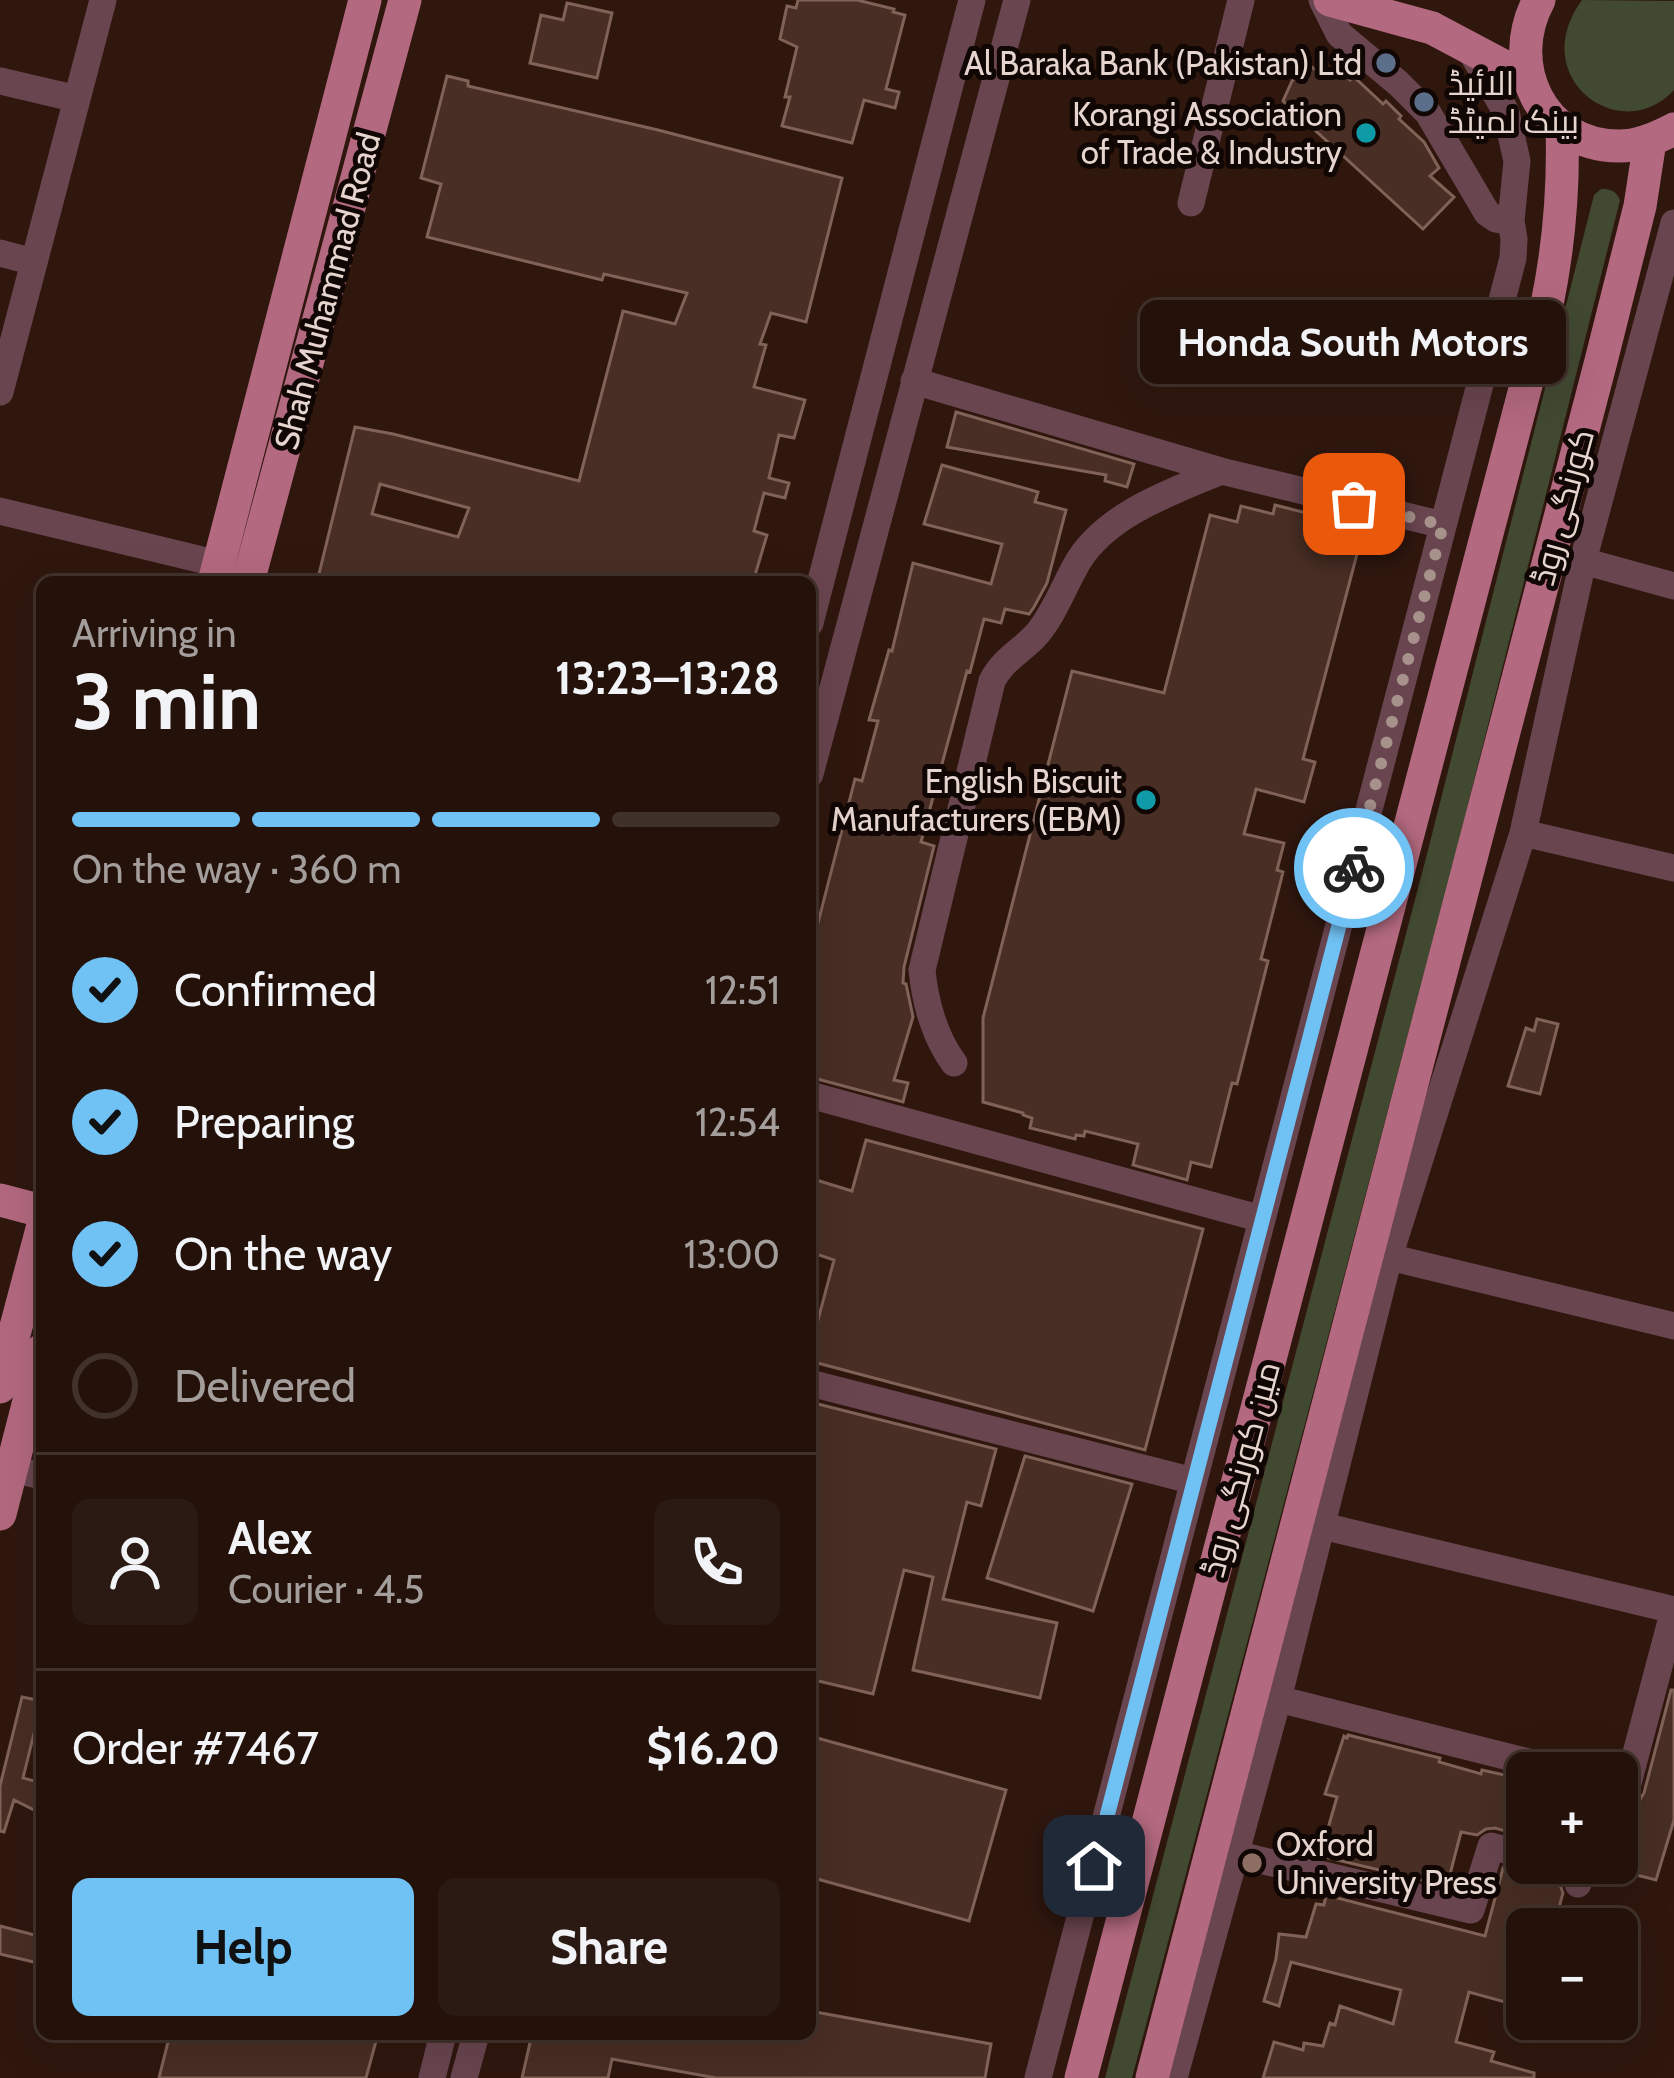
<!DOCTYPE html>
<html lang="en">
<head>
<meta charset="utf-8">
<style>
  :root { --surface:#23110a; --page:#2b1a13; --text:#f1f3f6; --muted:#a39d9c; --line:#40312b; --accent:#70c1f4 }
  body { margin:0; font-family:Cabin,Cairo,sans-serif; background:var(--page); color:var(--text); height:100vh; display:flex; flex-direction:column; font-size:45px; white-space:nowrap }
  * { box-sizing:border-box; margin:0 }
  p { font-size:39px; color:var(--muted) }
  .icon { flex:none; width:66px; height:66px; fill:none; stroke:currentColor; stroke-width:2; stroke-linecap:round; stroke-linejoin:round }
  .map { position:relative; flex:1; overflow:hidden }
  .drawer { position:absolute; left:36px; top:576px; width:780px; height:1464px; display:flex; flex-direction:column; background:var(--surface); border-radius:18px; box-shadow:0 12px 48px #0002,0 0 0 3px var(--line) }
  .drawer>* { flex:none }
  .tools { position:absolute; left:1506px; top:1752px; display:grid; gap:24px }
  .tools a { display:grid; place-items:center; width:132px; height:132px; border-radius:18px; background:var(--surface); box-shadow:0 12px 48px #0002,0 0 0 3px var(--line); font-size:60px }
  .pin { position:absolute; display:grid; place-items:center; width:102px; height:102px; color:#fff; margin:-51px; border-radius:24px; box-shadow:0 6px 18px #0006 }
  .courier { position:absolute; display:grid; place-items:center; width:120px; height:120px; margin:-60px; border:9px solid #70c1f4; border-radius:50%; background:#fff; color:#222; box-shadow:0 3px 15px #0007 }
  .bubble { position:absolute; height:84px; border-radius:18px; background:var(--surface); box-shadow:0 12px 48px #0002,0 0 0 3px var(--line); font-size:39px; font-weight:800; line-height:84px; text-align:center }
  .summary em { font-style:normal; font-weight:800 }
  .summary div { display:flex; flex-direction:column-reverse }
  .summary { display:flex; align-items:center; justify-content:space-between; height:204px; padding:0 36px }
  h1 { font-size:78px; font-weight:800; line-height:90px }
  .bar { display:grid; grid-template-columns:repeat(4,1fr); gap:18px 12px; align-content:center; height:144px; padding:0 36px }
  .bar i { height:15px; border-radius:9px; background:var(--line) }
  .bar .selected { background:var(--accent) }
  .bar p { grid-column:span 4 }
  .line { display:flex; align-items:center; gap:30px; padding:0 36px; border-top:3px solid var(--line) }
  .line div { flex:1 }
  .round { display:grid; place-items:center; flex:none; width:126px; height:126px; border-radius:18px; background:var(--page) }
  ol { padding:0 36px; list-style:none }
  li { display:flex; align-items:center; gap:36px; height:132px }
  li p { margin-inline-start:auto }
  li .icon { padding:12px; border-radius:50%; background:var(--accent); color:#111; stroke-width:4 }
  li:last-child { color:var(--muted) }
  li i { width:66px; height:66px; border:6px solid var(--line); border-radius:50% }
  .action { display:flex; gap:24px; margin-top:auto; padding:24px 36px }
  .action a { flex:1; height:138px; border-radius:18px; background:var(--accent); color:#111; font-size:48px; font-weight:800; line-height:138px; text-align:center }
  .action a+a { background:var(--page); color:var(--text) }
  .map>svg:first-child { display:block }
  .green { fill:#424931 }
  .building { fill:#482e24; stroke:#806257; stroke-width:3; fill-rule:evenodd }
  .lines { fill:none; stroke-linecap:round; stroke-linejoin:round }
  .minor { stroke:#69454f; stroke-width:27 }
  .major { stroke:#b3697f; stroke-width:33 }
  .done { stroke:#a6928b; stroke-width:12; stroke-dasharray:0 21.6 }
  .route { stroke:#70c1f4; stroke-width:15 }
  .service-dot { fill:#5c6f8a; stroke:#100603; stroke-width:4.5 }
  .culture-dot { fill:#0f9aa8; stroke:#100603; stroke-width:4.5 }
  .education-dot { fill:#8d6e63; stroke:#100603; stroke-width:4.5 }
  .labels { text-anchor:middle; stroke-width:10; stroke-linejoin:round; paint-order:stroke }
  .poi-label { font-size:33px; fill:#e6d5ce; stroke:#100603; text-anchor:end }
  .street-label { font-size:33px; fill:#e6d5ce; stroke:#100603 }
</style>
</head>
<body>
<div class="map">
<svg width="1674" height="2078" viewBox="0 0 1674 2078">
  <rect width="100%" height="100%" fill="#2f170e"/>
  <path class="green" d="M1582 0 1674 1V90C1621 148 1525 78 1582 0Z
    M1601 189C1611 189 1616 191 1620 200L1454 860 1132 2078H1105L1427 854 1594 195Z"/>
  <path class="building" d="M798 0H857L894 9 893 12 905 15 886 89 899 92 895 108 864 100 852 143 782 126 790 97H785L797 47 780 39 787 6 796 8Z
    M567 3 612 13 597 78 530 63 541 15 563 20Z
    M1308 64 1323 76 1336 64 1350 80 1354 77 1383 104 1386 101 1401 116 1399 119 1424 142 1439 168 1430 176 1454 197 1423 229 1283 101 1292 81Z
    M447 76 468 81V86L658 130 842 178 806 322 771 313 760 344 766 345 754 387 805 400 794 438 779 435 769 478 789 483 785 498 764 493 754 531 767 535 753 582H317L355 427 393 434 579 481 623 311 675 324 687 293 604 274 602 280 427 237 441 184 421 178ZM380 484 469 508 458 537 372 514Z
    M956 412 1134 464 1127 487 1105 481 1106 475 947 447Z
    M942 465 1038 492 1035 502 1066 510 1047 583 1034 607 1029 614 1005 609 1001 623 984 619 970 672 967 671 921 842 934 846 904 967 903 983 906 984 913 1017 894 1080 908 1083 903 1102 810 1077V954L855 779 862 781 878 721 869 720 889 650 892 651 913 563 991 584 1002 544 924 524Z
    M1275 505 1334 520 1332 527 1362 535 1303 759 1315 762 1304 802 1256 789 1244 834 1284 843 1277 870 1283 872 1261 959 1268 961 1237 1084 1232 1083 1211 1167 1191 1162 1187 1180 1133 1165 1138 1144 1085 1131 1084 1136 1076 1135 1075 1139 1030 1128 1032 1118 1023 1115V1113L983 1102V1018L1072 671 1164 693 1210 515 1237 522 1241 506 1273 514Z
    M1537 1019 1558 1024 1540 1094 1508 1086 1526 1028 1534 1031Z
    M866 1140 1203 1229 1145 1450 810 1361V1350L834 1260 810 1252V1178L852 1191Z
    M810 1402 996 1449 981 1506 967 1502 943 1599 1057 1623 1040 1698 913 1670 933 1577 904 1570 873 1694 810 1679Z
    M1025 1456 1132 1484 1093 1611 987 1578Z
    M1671 1690H1674V1820L1656 1880 1617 1870V1808L1628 1811 1630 1805 1639 1801 1644 1793Z
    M22 1697 42 1701 23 1778 42 1783V1814L14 1800 4 1832 0 1831V1786Z
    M1348 1735 1440 1758 1439 1762 1481 1774 1482 1770 1527 1780V1837L1495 1828 1486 1829 1477 1835 1461 1832 1447 1886 1320 1856 1337 1797 1325 1794 1344 1736 1347 1738Z
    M810 1736 1006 1790 969 1921 810 1877Z
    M1503 1868 1522 1873 1534 1872 1543 1880 1560 1885 1563 1893 1553 1929H1527V2008L1469 1992 1456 2042 1494 2052 1491 2061 1534 2073V2078H1263L1274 2042 1303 2050 1304 2043 1323 2046 1330 2023 1335 2025 1340 2006 1393 2024 1401 1990 1291 1962 1279 2006 1264 2001 1276 1959 1279 1934 1306 1937 1316 1904 1324 1905 1326 1895 1485 1936Z
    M0 1926 42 1937V1964L0 1954Z
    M810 2011 991 2044 985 2078H716L612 2059 608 2078H522L532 2034H608L639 2041 641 2034H810Z
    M170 2034H378L366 2078H159Z"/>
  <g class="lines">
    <path class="minor" d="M1322 0 1339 34 1398 83 1428 113 1487 213 1496 219 1511 221
      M0 81 77 99
      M1191 203 1241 0
      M0 253 34 262
      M914 381 1221 471 1443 525
      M0 392 103 0
      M0 511 219 564
      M1583 561 1674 586
      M810 623 972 0
      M810 774 1017 0
      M1523 833 1674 868
      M954 1063C935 1038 925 1002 922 970L992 681C1003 659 1022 651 1037 634 1055 613 1065 583 1079 560 1109 513 1172 492 1221 471
      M810 1095 1262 1219
      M1389 1257 1674 1326
      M810 1383 1194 1481
      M12 1469 42 1476
      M1306 1522 1674 1610 1627 1787 1617 1784
      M1278 1699 1572 1773
      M1235 1854 1471 1910 1491 1846 1527 1856
      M1549 1863 1576 1871 1578 1884
      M432 2078 443 2034
      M464 2078 476 2034
      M1038 2078 1513 258 1514 239 1511 221 1517 161 1506 112 1468 46
      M1174 2078 1278 1699 1389 1257 1523 833 1583 561 1674 223"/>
    <path class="major" d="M1330 0 1432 28 1528 79
      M1539 0C1504 64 1541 146 1619 146 1639 146 1657 138 1674 129
      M214 582 365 0
      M248 582 405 0
      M0 1200 42 1211
      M0 1387 42 1229
      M0 1514 42 1350
      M1081 2078 1546 309C1559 248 1564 190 1562 127
      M1152 2078 1601 361 1640 206 1650 141"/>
  </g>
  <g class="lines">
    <path class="done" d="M1354 868 1443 525 1354 504"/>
    <path class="route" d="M1094 1866 1354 868"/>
  </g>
  <g class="service-dot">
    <circle cx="1386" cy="63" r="12"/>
    <circle cx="1424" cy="102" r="12"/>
  </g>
  <g class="culture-dot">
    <circle cx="1366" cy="133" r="12"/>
    <circle cx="1146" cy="800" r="12"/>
  </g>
  <circle class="education-dot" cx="1252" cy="1863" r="12"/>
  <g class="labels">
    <g class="poi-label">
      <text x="1362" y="75">Al Baraka Bank (Pakistan) Ltd</text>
      <text x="1448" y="95" text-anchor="start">الائیڈ<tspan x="1448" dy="38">بینک لمیٹڈ</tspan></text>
      <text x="1342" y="126">Korangi Association<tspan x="1342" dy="38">of Trade &amp; Industry</tspan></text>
      <text x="1122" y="793">English Biscuit<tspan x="1122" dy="38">Manufacturers (EBM)</tspan></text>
      <text x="1276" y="1856" text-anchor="start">Oxford<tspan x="1276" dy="38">University Press</tspan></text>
    </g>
    <g class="street-label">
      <text transform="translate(327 291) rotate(-75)" y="12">Shah Muhammad Road</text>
      <text transform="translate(1562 507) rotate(-75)" y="12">کورنگی روڈ</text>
      <text transform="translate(1240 1469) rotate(-75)" y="12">مین کورنگی روڈ</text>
    </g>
  </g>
</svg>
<div class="tools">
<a>+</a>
<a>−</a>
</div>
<div class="pin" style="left:1354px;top:504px;background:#ea580c"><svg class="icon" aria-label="bag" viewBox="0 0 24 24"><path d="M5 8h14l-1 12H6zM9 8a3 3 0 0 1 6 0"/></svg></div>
<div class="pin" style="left:1094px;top:1866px;background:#1f2937"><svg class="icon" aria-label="home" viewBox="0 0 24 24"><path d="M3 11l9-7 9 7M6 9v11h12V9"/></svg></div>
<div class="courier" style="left:1354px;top:868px"><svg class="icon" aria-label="bike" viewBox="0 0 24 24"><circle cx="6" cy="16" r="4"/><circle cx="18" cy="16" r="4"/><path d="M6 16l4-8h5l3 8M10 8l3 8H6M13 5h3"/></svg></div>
<div class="bubble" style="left:1140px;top:300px;width:426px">Honda South Motors</div>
<section class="drawer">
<div class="summary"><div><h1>3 min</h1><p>Arriving in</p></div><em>13:23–13:28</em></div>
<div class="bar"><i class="selected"></i><i class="selected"></i><i class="selected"></i><i></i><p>On the way · 360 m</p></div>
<ol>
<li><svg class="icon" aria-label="check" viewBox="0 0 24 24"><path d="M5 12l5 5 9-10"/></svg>Confirmed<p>12:51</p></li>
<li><svg class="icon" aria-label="check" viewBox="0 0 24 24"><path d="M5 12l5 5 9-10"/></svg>Preparing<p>12:54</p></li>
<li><svg class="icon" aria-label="check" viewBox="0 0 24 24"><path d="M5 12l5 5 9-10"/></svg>On the way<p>13:00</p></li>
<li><i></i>Delivered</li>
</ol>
<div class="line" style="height:216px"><a class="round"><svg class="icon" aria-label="person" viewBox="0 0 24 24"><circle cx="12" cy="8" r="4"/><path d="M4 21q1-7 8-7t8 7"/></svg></a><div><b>Alex</b><p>Courier · 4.5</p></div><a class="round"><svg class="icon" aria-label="phone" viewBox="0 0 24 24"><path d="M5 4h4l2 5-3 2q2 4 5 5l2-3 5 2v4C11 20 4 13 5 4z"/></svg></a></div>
<div class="line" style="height:156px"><div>Order #7467</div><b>$16.20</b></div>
<div class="action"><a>Help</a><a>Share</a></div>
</section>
</div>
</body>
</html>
